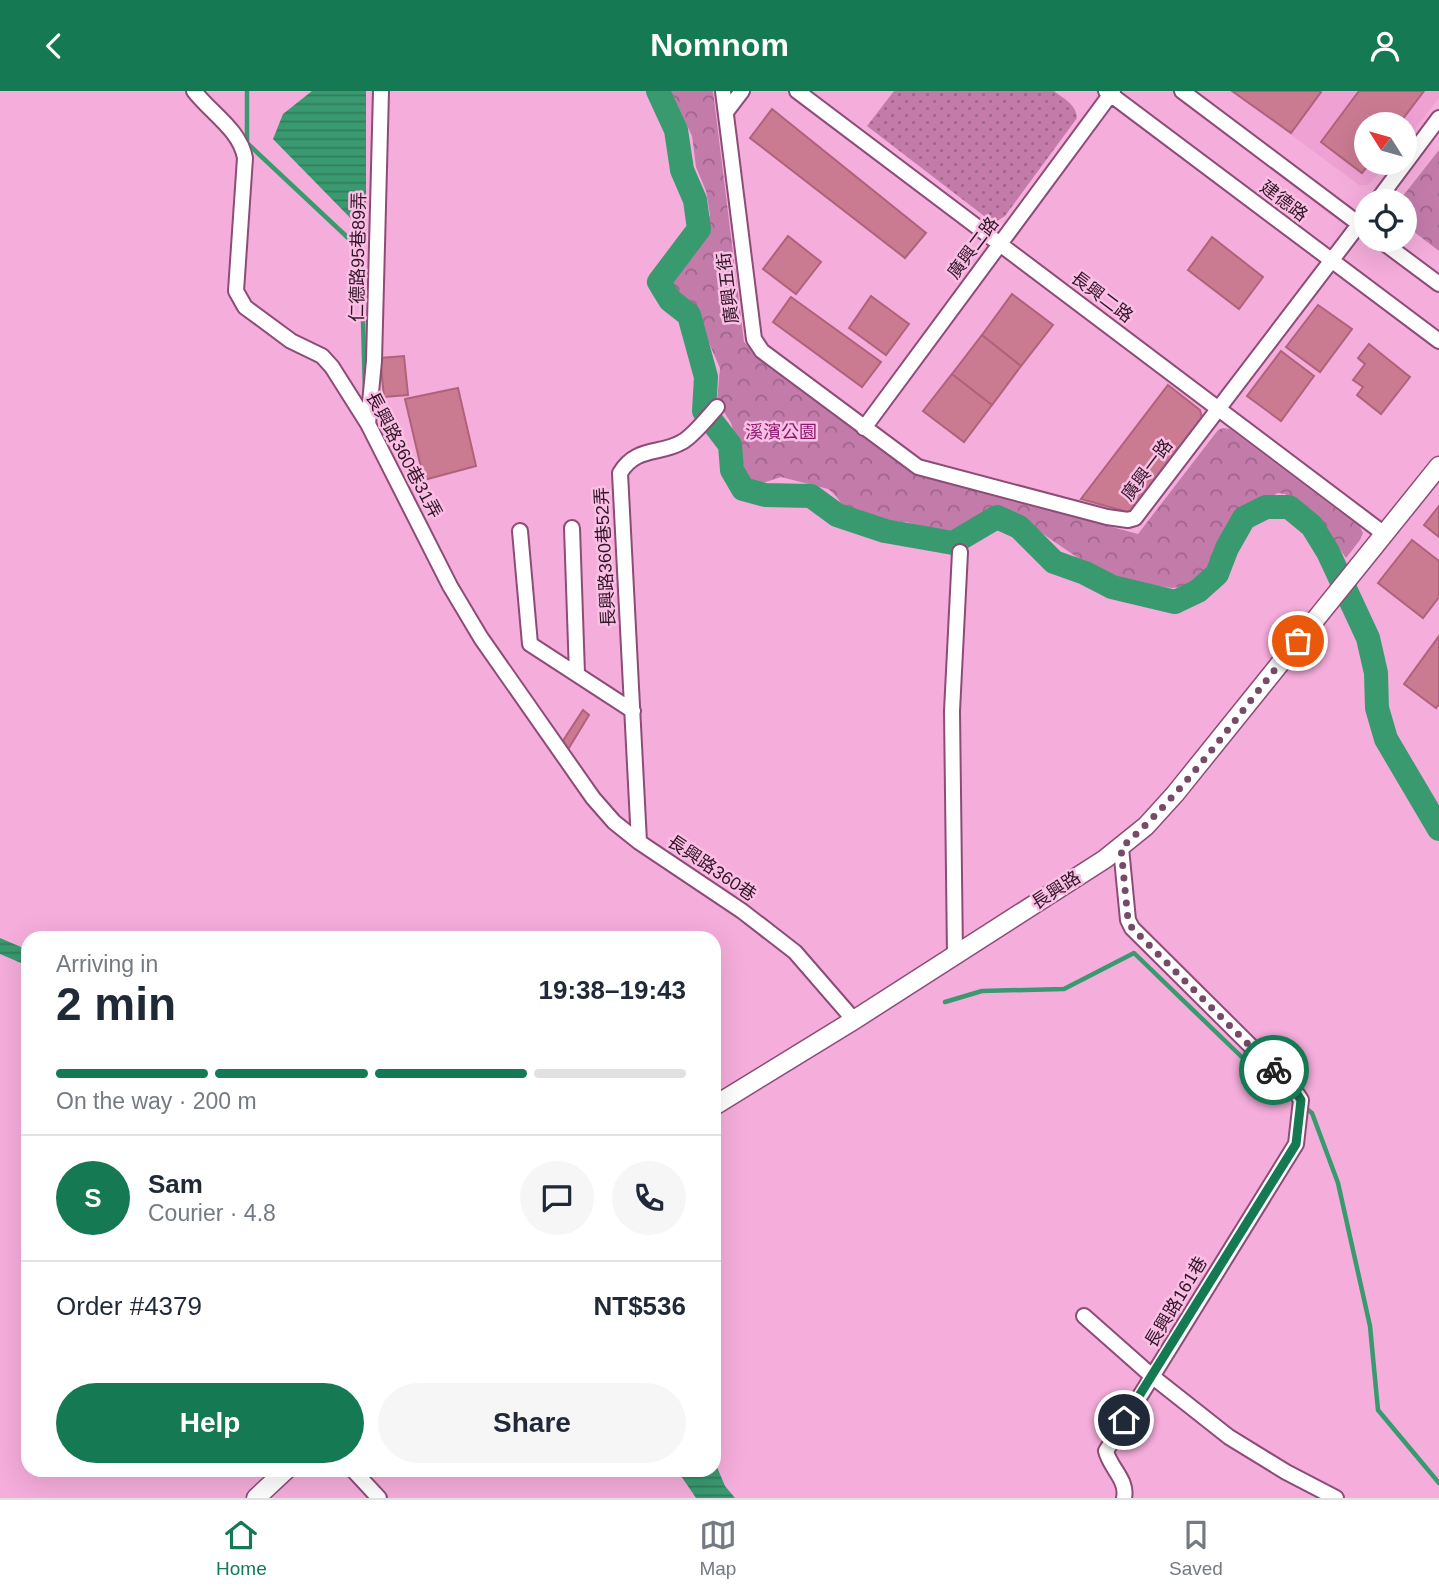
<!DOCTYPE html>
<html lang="en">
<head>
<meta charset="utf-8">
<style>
  :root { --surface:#fff; --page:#f6f6f7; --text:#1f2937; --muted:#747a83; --line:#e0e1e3; --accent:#157a53 }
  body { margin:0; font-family:Helvetica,"Noto Sans TC",sans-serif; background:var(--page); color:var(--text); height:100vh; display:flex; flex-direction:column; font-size:26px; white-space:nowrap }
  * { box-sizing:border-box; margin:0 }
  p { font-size:23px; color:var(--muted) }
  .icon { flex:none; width:38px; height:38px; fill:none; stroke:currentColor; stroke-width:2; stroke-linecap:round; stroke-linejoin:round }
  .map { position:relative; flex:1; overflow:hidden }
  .sheet { position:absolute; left:21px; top:840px; width:700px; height:546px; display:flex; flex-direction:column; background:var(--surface); border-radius:21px; box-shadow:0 7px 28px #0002 }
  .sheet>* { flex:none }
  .needle { width:46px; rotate:307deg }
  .controls { position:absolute; left:1354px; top:21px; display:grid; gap:14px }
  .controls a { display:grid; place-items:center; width:63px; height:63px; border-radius:50%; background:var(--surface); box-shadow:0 7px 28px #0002; font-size:35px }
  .pin { position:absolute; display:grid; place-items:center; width:60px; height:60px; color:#fff; margin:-30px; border:4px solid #fff; border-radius:50%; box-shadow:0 2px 7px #0007 }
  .courier { position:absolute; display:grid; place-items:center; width:70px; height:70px; margin:-35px; border:5px solid #157a53; border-radius:50%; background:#fff; color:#222; box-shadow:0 2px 9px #0007 }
  .overview em { font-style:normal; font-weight:600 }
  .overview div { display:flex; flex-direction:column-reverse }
  .overview { display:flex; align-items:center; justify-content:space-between; height:119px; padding:0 35px }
  h1 { font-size:46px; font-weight:600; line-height:52px }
  .bar { display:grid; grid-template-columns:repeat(4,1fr); gap:10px 7px; align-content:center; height:84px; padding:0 35px }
  .bar i { height:9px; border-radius:5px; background:var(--line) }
  .bar .selected { background:var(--accent) }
  .bar p { grid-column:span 4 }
  .line { display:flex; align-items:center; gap:18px; padding:0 35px; border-top:2px solid var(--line) }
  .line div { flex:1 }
  .round { display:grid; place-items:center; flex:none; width:74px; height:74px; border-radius:37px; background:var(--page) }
  .primary-button { display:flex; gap:14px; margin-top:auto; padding:14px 35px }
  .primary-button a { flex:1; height:80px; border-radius:42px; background:var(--accent); color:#fff; font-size:28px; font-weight:600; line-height:80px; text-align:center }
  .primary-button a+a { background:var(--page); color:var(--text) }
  header { display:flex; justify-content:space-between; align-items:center; height:91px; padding:0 35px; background:var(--accent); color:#fff; font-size:32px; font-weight:600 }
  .tabs { display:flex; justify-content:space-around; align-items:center; height:98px; border-top:2px solid var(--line); background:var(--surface); font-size:19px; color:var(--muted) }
  .tabs a { display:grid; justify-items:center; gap:4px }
  .tabs .selected { color:var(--accent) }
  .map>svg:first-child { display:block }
  .built { fill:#f0a1d4 }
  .grass { fill:url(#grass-dots) }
  .forest { fill:url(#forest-crowns) }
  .water { fill:url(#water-rules) }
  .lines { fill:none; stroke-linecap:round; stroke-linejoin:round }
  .stream { stroke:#399a70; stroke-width:4.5 }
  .river { stroke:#399a70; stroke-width:24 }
  .building { fill:#ca7b92; stroke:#af627a; stroke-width:2 }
  .minor-casing { stroke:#8c4c76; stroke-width:18 }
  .major-casing { stroke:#8c4c76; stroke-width:21 }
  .minor { stroke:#fff; stroke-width:14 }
  .major { stroke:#fff; stroke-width:18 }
  .done { stroke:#764b67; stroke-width:7; stroke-dasharray:0 12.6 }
  .route { stroke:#157a53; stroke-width:9 }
  .labels { text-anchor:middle; stroke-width:5; stroke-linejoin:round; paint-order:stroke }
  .street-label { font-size:18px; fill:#311628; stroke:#fabfe4 }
  .park-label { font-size:18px; fill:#8b1a6e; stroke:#fabfe4 }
</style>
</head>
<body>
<header><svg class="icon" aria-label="back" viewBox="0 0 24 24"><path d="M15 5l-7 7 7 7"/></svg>Nomnom<svg class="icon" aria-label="person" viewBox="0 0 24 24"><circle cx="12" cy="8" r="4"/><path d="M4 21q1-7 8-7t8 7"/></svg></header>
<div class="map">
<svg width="1439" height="1407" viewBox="0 0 1439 1407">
  <defs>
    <pattern id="grass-dots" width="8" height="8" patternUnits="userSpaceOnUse" patternTransform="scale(1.75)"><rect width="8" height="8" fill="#c37caa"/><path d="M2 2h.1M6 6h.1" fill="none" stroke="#9f658a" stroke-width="1.8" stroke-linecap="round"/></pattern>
    <pattern id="forest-crowns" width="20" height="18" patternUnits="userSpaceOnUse" patternTransform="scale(1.75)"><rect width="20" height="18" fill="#c37caa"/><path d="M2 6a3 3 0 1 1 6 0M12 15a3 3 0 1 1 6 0" fill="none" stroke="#9f658a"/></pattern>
    <pattern id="water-rules" width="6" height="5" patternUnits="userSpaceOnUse" patternTransform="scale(1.75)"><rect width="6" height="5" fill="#399a70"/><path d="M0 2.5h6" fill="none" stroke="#317d5c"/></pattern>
  </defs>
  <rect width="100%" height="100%" fill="#f5addb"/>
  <path class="built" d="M1232 0H1439V7L1405 51V33H1367V72H1389L1368 94H1359Z"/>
  <path class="grass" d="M894 0H1054C1064 8 1076 13 1077 27L1005 125 997 130 988 128 867 35Z"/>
  <path class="forest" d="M671 0H713L744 251 764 270 913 382 1138 443 1218 339 1223 337 1230 338 1360 436 1363 442 1360 449 1346 467 1317 426 1285 403 1278 402 1242 420 1229 435 1223 447 1218 471 1207 485 1197 493 1172 497 1133 491 1094 478 1017 425 1001 419 988 422 971 437 943 441 906 431 855 426C843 420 840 406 828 398L781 386 757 394 748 390 731 332 717 310 720 277 698 227 687 212 669 200 666 196 677 177 700 147 710 124 706 100 696 76 692 45Z
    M1439 59V160L1405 134V110H1399Z"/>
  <path class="water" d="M312 0H366V143L273 48 283 23Z
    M0 847 28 859V875L0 863Z
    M714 1369 725 1395 735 1407H696L677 1379H714Z"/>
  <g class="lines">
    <path class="stream" d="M247 0V52L361 159 365 301
      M945 911 982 900 1064 898 1134 862 1248 972 1293 1007
      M1303 1015 1312 1022 1338 1092 1370 1235 1378 1319 1439 1392"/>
    <path class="river" d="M658 0 676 39 682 79 695 109 699 138 659 191 670 209 689 224 706 286 704 320 730 354 732 379 743 398 765 404 811 405 837 424 885 440 953 452 997 426 1019 436 1054 471 1085 482 1112 496 1175 511 1198 500 1217 483 1227 457 1244 427 1266 416H1289L1312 435 1328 461 1368 547 1376 582 1377 617 1386 648 1439 738"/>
  </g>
  <path class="building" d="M1232 0H1320L1321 1 1291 42Z
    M1359 0H1424L1399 33H1367V72H1370L1362 82 1321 51Z
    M772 18 926 142 905 167 750 47Z
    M788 145 821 171 796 203 763 178Z
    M1212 146 1263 186 1239 218 1188 179Z
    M1012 203 1053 234 1021 275 982 244Z
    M871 205 909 233 886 264 849 237Z
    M791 206 881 271 862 296 773 231Z
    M1318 214 1352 238 1320 281 1286 256Z
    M982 244 1021 275 992 314 952 283Z
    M1369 253 1410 286 1381 323 1357 304 1363 296 1353 289 1365 273 1358 267Z
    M1281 260 1314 285 1281 330 1247 305Z
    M404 265 408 304 384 306 380 267Z
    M952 283 992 314 964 351 923 320Z
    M1168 294 1200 319 1203 331 1131 422 1081 408Z
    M458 297 476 375 424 389 405 308Z
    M1439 415V446L1424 434Z
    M1412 449 1439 470V506L1423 527 1378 492Z
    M1439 545V613L1436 617 1404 593Z
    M583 619 589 624 564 665 555 662Z"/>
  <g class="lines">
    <g class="minor-casing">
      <path id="minor" d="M194 0C211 22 240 39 245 67L236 200 245 216 291 250 322 265 332 276 368 333 450 495 481 547 593 707 614 731 639 751 742 820 795 861 854 929
        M723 0 754 248 762 260 918 376 1107 426 1128 429 1135 427 1367 123
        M797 0 1383 442
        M1106 0 1439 250
        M1182 0 1367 139
        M726 21 742 0
        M1377 110 1439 27
        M1380 149 1439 193
        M368 333 374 270 381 0
        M864 337 1113 0
        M572 437 577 583
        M520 440 530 553 633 620
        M639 751 620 382C636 355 660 364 682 351 693 345 708 326 717 316
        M1121 757 1128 829 1132 837 1293 997 1301 1009 1296 1053 1106 1360C1110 1377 1128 1389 1124 1407
        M955 864 952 620 960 461
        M1084 1225 1153 1286 1229 1346 1286 1381 1336 1407
        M353 1379 379 1407"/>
    </g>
    <g class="major-casing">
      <path id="major" d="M714 1015 854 929 1105 768 1146 735 1175 703 1439 375
        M256 1407 286 1379"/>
    </g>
    <use href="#minor" class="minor"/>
    <use href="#major" class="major"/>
  </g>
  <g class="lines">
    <path class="done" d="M1274 979 1132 837 1128 829 1121 757C1189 697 1240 620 1298 550"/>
    <path class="route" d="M1124 1329 1296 1053 1301 1009 1293 997 1274 979"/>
  </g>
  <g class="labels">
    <g class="street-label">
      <text transform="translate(1284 110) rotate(37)" y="6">建德路</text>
      <text transform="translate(973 157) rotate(-53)" y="6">廣興二路</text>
      <text transform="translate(358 166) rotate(-89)" y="6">仁德路95巷89弄</text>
      <text transform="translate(728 197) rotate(-97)" y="6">廣興五街</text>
      <text transform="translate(1102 206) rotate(37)" y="6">長興二路</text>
      <text transform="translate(404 364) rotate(62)" y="6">長興路360巷31弄</text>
      <text transform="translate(1147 379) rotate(-53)" y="6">廣興一路</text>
      <text transform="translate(605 466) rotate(-93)" y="6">長興路360巷52弄</text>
      <text transform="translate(712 777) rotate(34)" y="6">長興路360巷</text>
      <text transform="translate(1056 799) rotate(-33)" y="6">長興路</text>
      <text transform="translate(1176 1211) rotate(-59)" y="6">長興路161巷</text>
    </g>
    <g class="park-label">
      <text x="781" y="347">溪濱公園</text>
    </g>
  </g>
</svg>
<div class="controls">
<a><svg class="needle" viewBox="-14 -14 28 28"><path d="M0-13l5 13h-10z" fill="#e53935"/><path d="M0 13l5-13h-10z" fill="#747a83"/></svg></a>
<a><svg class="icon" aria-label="locate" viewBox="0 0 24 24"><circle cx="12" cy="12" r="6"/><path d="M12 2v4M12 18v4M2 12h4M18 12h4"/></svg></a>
</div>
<div class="pin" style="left:1298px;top:550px;background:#ea580c"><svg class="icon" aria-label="bag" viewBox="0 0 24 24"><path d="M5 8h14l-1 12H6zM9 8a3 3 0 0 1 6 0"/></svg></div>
<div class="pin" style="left:1124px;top:1329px;background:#1f2937"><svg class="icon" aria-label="home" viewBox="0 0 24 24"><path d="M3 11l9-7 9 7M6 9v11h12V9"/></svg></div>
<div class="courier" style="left:1274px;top:979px"><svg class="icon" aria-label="bike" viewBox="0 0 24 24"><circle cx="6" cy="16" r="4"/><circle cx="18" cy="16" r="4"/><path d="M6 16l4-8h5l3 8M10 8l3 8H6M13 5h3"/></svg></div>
<section class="sheet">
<div class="overview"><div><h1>2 min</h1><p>Arriving in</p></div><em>19:38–19:43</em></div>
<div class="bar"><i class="selected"></i><i class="selected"></i><i class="selected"></i><i></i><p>On the way · 200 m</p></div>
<div class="line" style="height:126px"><b class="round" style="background:var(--accent);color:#fff">S</b><div><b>Sam</b><p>Courier · 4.8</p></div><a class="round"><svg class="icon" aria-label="chat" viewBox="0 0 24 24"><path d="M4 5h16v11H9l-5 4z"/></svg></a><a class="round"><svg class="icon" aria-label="phone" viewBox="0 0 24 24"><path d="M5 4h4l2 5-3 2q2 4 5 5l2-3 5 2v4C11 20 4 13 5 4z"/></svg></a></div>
<div class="line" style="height:91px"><div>Order #4379</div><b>NT$536</b></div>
<div class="primary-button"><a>Help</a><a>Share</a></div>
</section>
</div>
<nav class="tabs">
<a class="selected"><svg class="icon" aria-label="home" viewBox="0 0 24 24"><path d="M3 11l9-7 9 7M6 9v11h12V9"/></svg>Home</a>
<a><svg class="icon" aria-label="map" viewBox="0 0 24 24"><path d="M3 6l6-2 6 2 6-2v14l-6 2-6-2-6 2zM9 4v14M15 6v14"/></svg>Map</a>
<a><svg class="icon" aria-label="saved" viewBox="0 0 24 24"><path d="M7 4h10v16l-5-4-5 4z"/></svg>Saved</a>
</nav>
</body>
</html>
